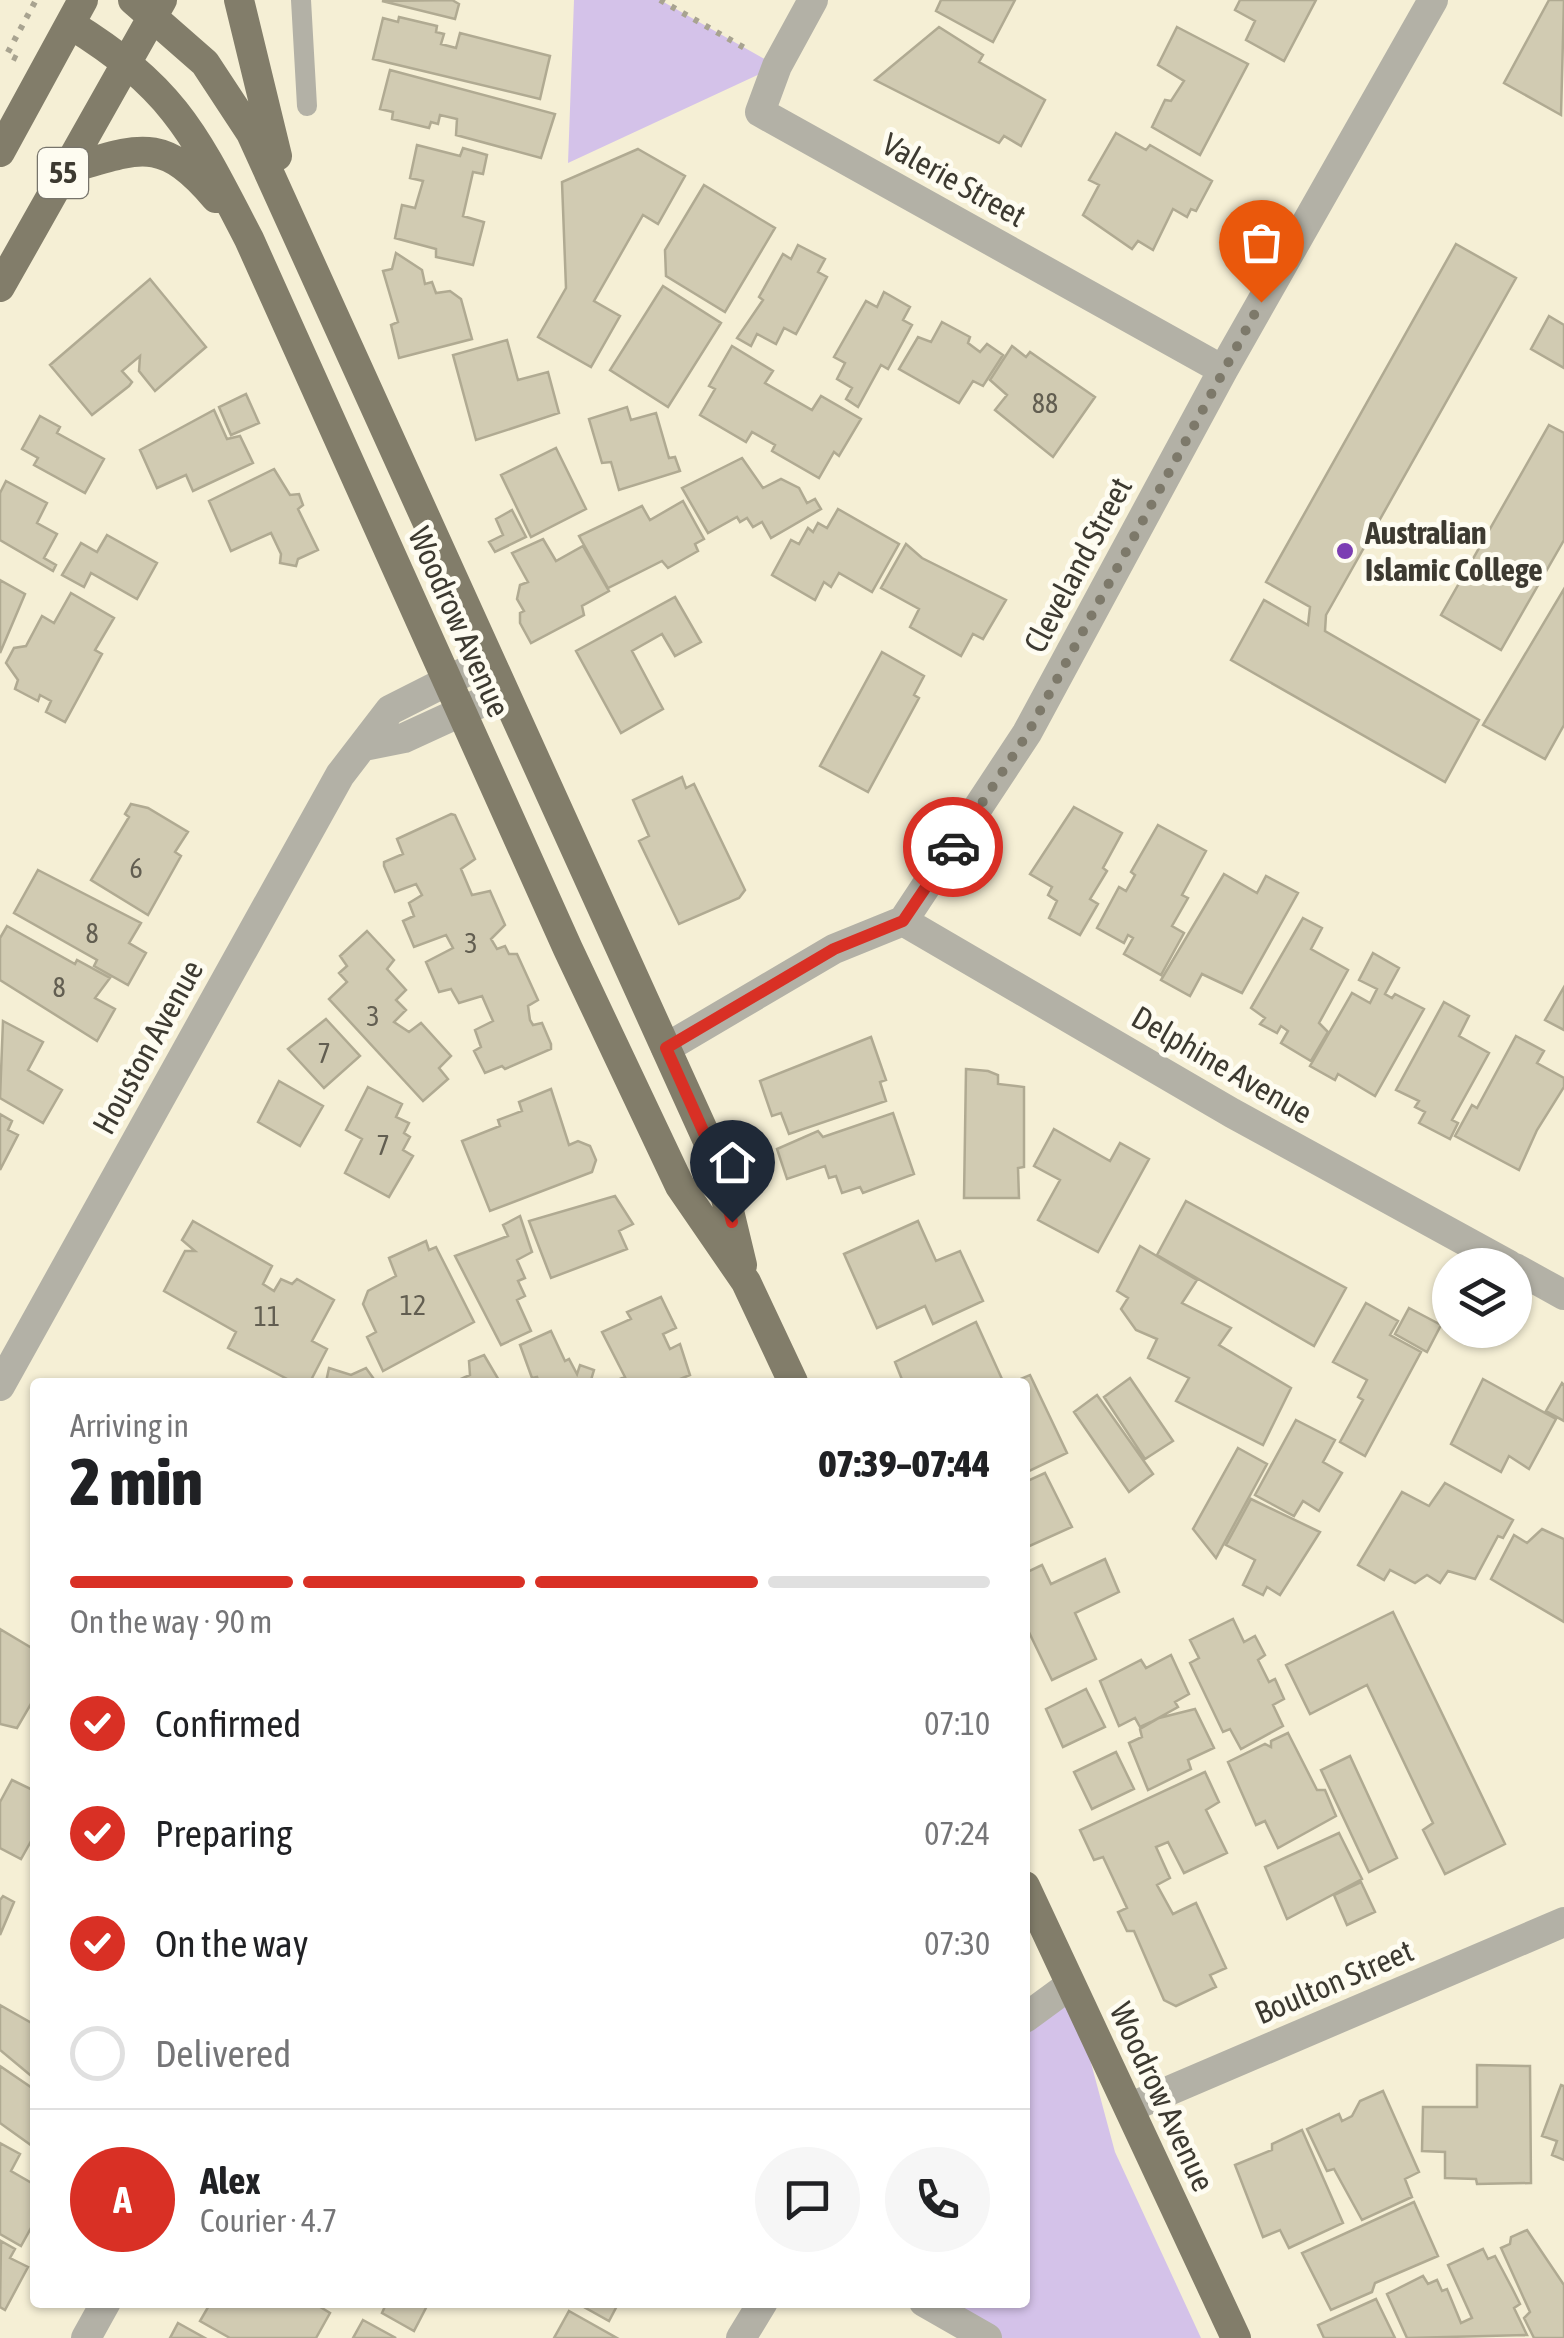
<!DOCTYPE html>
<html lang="en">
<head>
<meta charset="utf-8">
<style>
  :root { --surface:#fff; --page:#f6f6f6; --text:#202124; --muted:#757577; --line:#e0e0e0; --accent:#d93025 }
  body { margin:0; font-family:"Asap Condensed",sans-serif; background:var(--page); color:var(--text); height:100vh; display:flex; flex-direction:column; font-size:38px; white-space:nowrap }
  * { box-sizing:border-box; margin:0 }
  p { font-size:32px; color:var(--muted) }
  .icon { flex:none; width:55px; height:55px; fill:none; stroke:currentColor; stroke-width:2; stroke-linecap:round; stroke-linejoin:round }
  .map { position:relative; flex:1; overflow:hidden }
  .panel { position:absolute; left:30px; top:1378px; width:1000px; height:930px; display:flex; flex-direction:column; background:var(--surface); border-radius:10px; box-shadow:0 2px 8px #0004 }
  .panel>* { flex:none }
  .buttons { position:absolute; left:1432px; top:1248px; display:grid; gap:20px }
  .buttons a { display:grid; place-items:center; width:100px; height:100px; border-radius:50%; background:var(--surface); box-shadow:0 2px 8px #0004; font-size:50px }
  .pin { position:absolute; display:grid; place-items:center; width:85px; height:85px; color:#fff; margin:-102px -42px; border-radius:50% 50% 50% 0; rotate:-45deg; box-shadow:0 0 10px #0007 }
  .pin .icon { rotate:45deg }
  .courier { position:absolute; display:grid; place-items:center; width:100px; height:100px; margin:-50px; border:8px solid #d93025; border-radius:50%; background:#fff; color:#222; box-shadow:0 2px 12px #0007 }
  .overview em { font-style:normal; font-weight:800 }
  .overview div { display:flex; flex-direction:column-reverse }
  .overview { display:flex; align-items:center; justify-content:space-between; height:170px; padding:0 40px }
  h1 { font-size:65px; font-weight:800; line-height:75px }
  .bar { display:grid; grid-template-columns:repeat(4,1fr); gap:15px 10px; align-content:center; height:120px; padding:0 40px }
  .bar i { height:12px; border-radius:8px; background:var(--line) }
  .bar .on { background:var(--accent) }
  .bar p { grid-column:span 4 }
  .line { display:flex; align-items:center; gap:25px; padding:0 40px; border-top:2px solid var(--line) }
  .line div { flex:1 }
  .round { display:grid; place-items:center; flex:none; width:105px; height:105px; border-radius:52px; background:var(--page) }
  ol { padding:0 40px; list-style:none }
  li { display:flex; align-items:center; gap:30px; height:110px }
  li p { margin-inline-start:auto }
  li .icon { padding:10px; border-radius:50%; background:var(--accent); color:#fff; stroke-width:4 }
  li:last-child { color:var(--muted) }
  li i { width:55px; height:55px; border:5px solid var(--line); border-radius:50% }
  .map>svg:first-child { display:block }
  .green { fill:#d4c2e9 }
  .building { fill:#d1cbb2; stroke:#b0aa92; stroke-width:2.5 }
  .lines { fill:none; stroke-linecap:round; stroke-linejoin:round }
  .path { stroke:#a8a390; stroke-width:6; stroke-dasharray:5 8; stroke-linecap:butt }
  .lane { stroke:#b3b1a6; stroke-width:20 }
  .street { stroke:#b3b1a6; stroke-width:30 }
  .primary { stroke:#827d6a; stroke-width:30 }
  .done { stroke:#7d796a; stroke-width:10; stroke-dasharray:0 18 }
  .route { stroke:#d93025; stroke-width:12 }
  .poi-dot { fill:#7c3eb3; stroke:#fefcf1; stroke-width:4 }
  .labels { text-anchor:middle; stroke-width:10; stroke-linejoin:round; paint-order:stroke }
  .number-label { font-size:28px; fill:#625e51 }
  .shield { fill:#fefcf1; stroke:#77746b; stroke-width:2.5 }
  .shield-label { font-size:30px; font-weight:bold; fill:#3d3a31 }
  .street-label { font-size:32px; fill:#3d3a31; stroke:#fefcf1 }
  .poi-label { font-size:32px; font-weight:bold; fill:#3d3a31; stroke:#fefcf1; text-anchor:start }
</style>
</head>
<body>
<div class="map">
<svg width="1564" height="2338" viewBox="0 0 1564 2338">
  <rect width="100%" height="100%" fill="#f5efd5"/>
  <path class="green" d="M574 0H660L777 66 568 163Z
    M1070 1985 1115 2152 1201 2338H987L924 2303 1025 2302V2018Z"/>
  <path class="building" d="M452 0 459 4 455 19 382 1Z
    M941 0H1015L993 42 936 11Z
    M1240 0H1316L1284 61 1246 40 1255 21 1235 10Z
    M1549 0H1564L1561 115 1504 83Z
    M399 17 437 26 436 32 444 34 441 44 456 48 460 33 550 56 540 99 373 59 383 18 398 22Z
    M939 27 983 55 979 62 1045 100 1021 146 1004 136 999 143 875 80Z
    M1177 27 1248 64 1200 155 1152 127 1165 100 1171 101 1184 81 1158 65Z
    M390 70 555 114 541 158 456 135 457 119 440 115 438 124 431 122 429 128 392 119 393 112 380 109Z
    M1116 133 1146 150 1150 145 1212 181 1196 211 1191 209 1187 217 1173 209 1153 250 1138 241 1132 249 1083 215 1099 185 1089 180Z
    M417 145 460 156 463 148 487 155 483 174 473 172 463 216 484 222 473 265 436 257V249L395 238 402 205 415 208 423 181 410 178Z
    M638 149 685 176 658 224 643 215 594 301 620 316 591 367 538 337 566 288 562 182Z
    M704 185 775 228 725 312 666 276 665 250Z
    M1456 244 1516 278 1326 615 1325 631 1479 720 1445 782 1231 660 1264 600 1308 625 1310 607 1266 582Z
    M798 245 825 259 818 272 827 277 796 334 784 328 776 344 757 334 751 346 737 338 763 300 759 297 783 254 791 259Z
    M396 253 422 270 425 284 432 282 436 293 450 291 461 299 472 339 399 358 391 325 398 322 383 271 392 269Z
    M150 279 206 347 155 391 139 371 140 356 122 371 132 382 129 386 92 415 50 365Z
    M663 286 721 323 668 407 610 370Z
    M884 292 910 307 903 320 912 325 888 369 881 365 858 407 846 399 852 388 837 379 845 363 834 357 866 301 877 307Z
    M1549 316 1564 325V368L1531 349Z
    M942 322 970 337 968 343 980 352 987 344 1003 355 983 386 973 381 959 403 899 369 918 337 931 342Z
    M507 340 518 380 548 372 559 413 476 440 453 355Z
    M732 346 773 371 765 383 812 410 821 396 861 419 839 456 834 452 819 478 772 451 775 445 752 432 746 442 700 415 715 389 709 386Z
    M1012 346 1026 357 1030 352 1095 397 1053 457 995 410 1007 395 990 380Z
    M246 394 259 423 231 435 219 407Z
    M627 407 631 420 656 413 669 458 675 457 680 471 619 490 611 462 602 463 589 419Z
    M214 410 227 439 240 436 253 463 193 491 186 475 157 488 140 450Z
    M40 416 60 427 57 433 104 459 85 493 34 465 38 458 22 449Z
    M1549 425 1564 433V540L1501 650 1441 615Z
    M556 448 586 509 531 537 501 475Z
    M742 458 763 488 781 479 799 488 807 503 815 499 821 509 771 538 762 522 753 527 747 518 740 522 737 517 708 533 682 488Z
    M274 469 290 495 299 494 303 505 298 509 318 550 298 559 296 566 280 563 281 554 271 533 231 551 209 501Z
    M6 481 47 503 37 523 57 534 44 558 56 565 53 571 0 540V493Z
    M683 501 704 539 695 544 698 551 668 568 662 561 608 588 579 536 642 506 650 520Z
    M838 509 899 544 872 592 839 573 831 587 824 582 815 600 772 575 791 540 799 544 808 528 813 532 818 523 827 528Z
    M512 510 526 537 495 552 489 542 503 535 496 519Z
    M107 535 157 563 137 599 91 573 84 587 62 575 81 543 97 552Z
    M543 539 556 561 583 546 609 591 582 606 584 615 531 643 520 623V613L524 611 517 599 520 585 528 582 512 553Z
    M906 544 922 558 1006 600 983 639 973 634 961 656 910 627 919 609 881 588Z
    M0 580 25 594 0 653Z
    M1564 589V725L1545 759 1483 725Z
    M71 593 114 618 95 650 102 654 65 722 46 712 51 701 40 695 38 701 15 689 18 680 6 663 14 648 26 646 42 616 54 623Z
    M675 597 701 642 675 656 662 634 632 651 663 709 621 733 576 651Z
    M882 652 924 676 914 695 919 698 868 792 820 766Z
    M682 777 686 788 694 784 745 890 739 898 679 924 639 841 649 836 633 800Z
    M131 804 148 808 188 832 175 852 181 856 148 915 91 880 129 817 125 814Z
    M1074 807 1122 833 1103 868 1107 871 1090 899 1098 904 1080 935 1049 918 1057 901 1048 895 1052 887 1030 874Z
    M451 814 455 815 475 859 461 869 472 895 490 891 505 925 491 939 497 949 505 946 509 954H517L538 1000 528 1006 530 1020 533 1025 542 1023 551 1044V1049L505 1069 502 1066 485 1073 474 1051 481 1047 475 1030 493 1021 482 996 459 1003 451 989 439 992 426 962 453 948 446 935 414 947 403 921 414 916 409 903 422 895 416 884 395 892 384 866V862L403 854 397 839Z
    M1158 825 1206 851 1182 895 1188 898 1172 926 1184 933 1161 975 1124 954 1133 938 1128 935 1124 943 1097 928 1119 887 1126 891 1135 875 1131 872Z
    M38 870 141 923 129 943 146 953 128 985 94 966 97 960 14 913Z
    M1224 874 1257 893 1266 876 1298 893 1242 993 1202 974 1190 996 1161 980Z
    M1303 918 1322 928 1311 949 1348 970 1319 1023 1328 1032 1311 1061 1281 1043 1288 1031 1281 1026 1277 1033 1260 1024 1265 1018 1251 1008Z
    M7 926 75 964 77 960 110 978 95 998 115 1009 97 1041 0 980V938Z
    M367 931 394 960 387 969 406 990 396 1000 406 1010 394 1022 409 1032 421 1023 451 1056 439 1068 448 1079 423 1101 329 999 347 982 339 973 347 966 340 956Z
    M1373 953 1399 968 1385 994 1392 998 1395 994 1424 1009 1375 1096 1338 1074 1335 1080 1310 1066 1352 993 1370 1003 1377 989 1359 980Z
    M1564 987V1030L1545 1020Z
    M1444 1002 1469 1016 1459 1036 1489 1053 1452 1120 1458 1123 1450 1139 1419 1123 1425 1112 1415 1107 1419 1101 1396 1090Z
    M326 1019 360 1056 324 1088 288 1049Z
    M3 1021 43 1042 28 1070 62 1090 43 1123 0 1098Z
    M1516 1036 1544 1051 1537 1063 1564 1078V1087L1537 1130 1519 1170 1455 1136 1472 1105 1477 1108Z
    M871 1037 886 1080 880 1082 886 1101 789 1134 781 1113 772 1116 760 1081Z
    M966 1069 988 1071 998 1075V1084L1024 1087V1167L1018 1168 1019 1198H964Z
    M279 1081 323 1106 300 1146 258 1122Z
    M368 1087 402 1104 396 1117 409 1123 404 1133 410 1137 403 1150 413 1156 389 1197 345 1173 362 1139 346 1130Z
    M551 1089 569 1145 578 1141 590 1146 596 1160 592 1172 490 1211 462 1141 500 1126 498 1120 522 1111 519 1102Z
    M893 1113 914 1174 863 1193 860 1187 842 1193 836 1176 829 1178 825 1166 787 1179 777 1149 818 1131 823 1137Z
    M0 1114 12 1121 8 1130 18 1135 0 1170Z
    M1054 1129 1110 1161 1120 1143 1149 1159 1098 1252 1038 1220 1060 1180 1034 1166Z
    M615 1196 633 1224 619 1231 627 1249 551 1278 529 1221Z
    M1186 1201 1346 1288 1314 1346 1157 1255Z
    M520 1216 532 1252 517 1260 525 1278 518 1281 525 1296 517 1300 531 1331 501 1345 455 1256 508 1236 503 1225Z
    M193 1221 272 1266 263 1284 274 1291 281 1279 292 1284 297 1279 334 1300 312 1341 327 1349 310 1382H293L228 1348 236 1332 164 1291 185 1251H195L182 1240Z
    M918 1221 936 1261 960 1251 983 1301 933 1324 925 1306 877 1328 844 1254Z
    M426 1241 429 1250 436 1247 474 1322 383 1371 367 1337 376 1332 363 1304 368 1291 396 1276 389 1258Z
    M1140 1246 1197 1280 1182 1303 1231 1328 1219 1345 1291 1388 1263 1445 1176 1401 1189 1378 1148 1358 1157 1339 1136 1330 1121 1309 1128 1298 1117 1291Z
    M661 1297 676 1328 663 1334 670 1349 680 1344 690 1375 673 1382H612L625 1377 602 1332 631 1319 627 1312Z
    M1366 1303 1398 1321 1390 1335 1421 1352 1365 1456 1340 1442 1363 1400 1358 1397 1367 1380 1333 1362Z
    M1409 1308 1441 1325 1427 1352 1395 1334Z
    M976 1322 1002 1379 994 1382H903L895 1362Z
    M551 1331 565 1361 569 1359 577 1374 580 1365 594 1370 591 1380 597 1382H539L537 1377 532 1378 520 1345Z
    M484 1355 500 1382H454L470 1375 469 1361Z
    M329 1368 351 1375 366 1368 376 1382H326Z
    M1030 1375 1067 1453 1025 1473V1382H1013Z
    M1130 1378 1173 1441 1145 1459 1104 1397Z
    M1483 1379 1556 1419 1529 1469 1509 1456 1501 1472 1451 1444Z
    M1562 1383 1564 1385V1421L1546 1411Z
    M1097 1395 1153 1474 1129 1492 1074 1412Z
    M1296 1420 1335 1440 1323 1462 1342 1473 1319 1511 1303 1501 1294 1516 1255 1495Z
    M1238 1448 1267 1464 1216 1558 1193 1529Z
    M1045 1473 1072 1527 1025 1548V1482Z
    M1445 1483 1513 1520 1503 1538 1498 1536 1475 1579 1448 1571 1440 1583 1427 1575 1415 1583 1390 1570 1384 1580 1358 1565 1402 1492 1429 1506Z
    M1251 1499 1320 1532 1280 1595 1267 1587 1263 1595 1243 1585 1255 1560 1226 1545Z
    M1542 1529 1564 1539V1622L1491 1579 1514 1535 1527 1543Z
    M1105 1559 1119 1592 1075 1613 1096 1659 1052 1680 1025 1624V1573L1042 1565 1051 1584Z
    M1393 1612 1505 1844 1445 1874 1423 1830 1433 1823 1367 1685 1310 1714 1286 1665Z
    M1233 1619 1244 1642 1255 1636 1265 1655 1258 1660 1269 1682 1275 1679 1284 1699 1273 1705 1283 1726 1241 1749 1230 1729 1223 1732 1190 1663 1199 1658 1190 1640Z
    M0 1629 35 1650V1697L17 1728 0 1724Z
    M1171 1655 1189 1694 1175 1702 1178 1707 1151 1722 1140 1727 1135 1718 1119 1726 1100 1681 1141 1660 1146 1668Z
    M1086 1689 1105 1727 1063 1747 1046 1709Z
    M1195 1709 1214 1748 1188 1760 1191 1769 1148 1790 1129 1743 1142 1737 1140 1729 1159 1718Z
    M1288 1733 1317 1790H1325L1336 1816 1278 1848 1265 1821 1256 1825 1228 1762 1265 1744 1271 1747V1741Z
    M1116 1752 1134 1789 1092 1809 1074 1772Z
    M1350 1756 1397 1858 1369 1872 1321 1770Z
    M1205 1772 1219 1802 1206 1810 1227 1853 1184 1873 1168 1842 1156 1847 1170 1878 1157 1885 1173 1914 1196 1903 1226 1968 1210 1975 1216 1987 1176 2006 1164 2000 1134 1931H1127L1118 1912 1127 1908 1103 1857 1094 1860 1080 1830Z
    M12 1780 35 1791V1834L21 1859 0 1848V1802Z
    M1339 1833 1362 1879 1287 1919 1265 1867Z
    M1361 1882 1375 1912 1347 1925 1334 1895Z
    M3 1896 14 1902 0 1935V1900Z
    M0 2005 35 2025V2079L0 2050Z
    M1477 2065 1530 2066 1531 2183 1477 2184 1476 2179 1445 2178V2152L1422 2151 1423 2107H1477Z
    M0 2066 35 2090V2148L0 2123Z
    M1561 2085 1564 2086V2160L1552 2155 1557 2141 1542 2136Z
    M1383 2091 1419 2172 1405 2179 1412 2197 1362 2220 1334 2169 1327 2171 1307 2129 1339 2114 1342 2121 1352 2116 1360 2101Z
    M1302 2130 1343 2223 1289 2248 1280 2230 1263 2237 1235 2165 1272 2150V2144Z
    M0 2143 20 2154 11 2171 35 2185V2230L31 2228 21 2246 0 2234Z
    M1414 2202 1438 2256 1375 2283 1372 2292 1331 2310 1302 2253Z
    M1527 2230 1564 2285V2338H1534L1524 2318 1530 2312 1501 2248 1510 2244 1511 2237Z
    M1 2241 15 2249 10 2258 28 2267 5 2310 0 2307Z
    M1483 2249 1488 2259 1495 2256 1512 2288 1520 2304 1514 2308 1527 2335 1407 2338 1387 2294 1423 2276 1428 2284 1437 2280 1442 2291 1447 2289 1461 2323 1472 2318 1448 2265Z
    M1376 2299 1395 2338H1324L1318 2325Z
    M211 2302H312L330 2313 316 2338H230L200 2321Z
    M387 2302H429L414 2331 382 2313Z
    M575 2302H619L609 2321Z
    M569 2311 617 2338H554Z
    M363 2320 396 2338H353Z
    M178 2323 205 2338H170Z"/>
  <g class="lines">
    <path class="path" d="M660 0 750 51
      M17 59 7 54 36 0"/>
    <path class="lane" d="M301 0 307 106"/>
    <path class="street" d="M813 0 777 66 760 112 1223 370
      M364 746 404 738 502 693
      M903 921 1232 1113 1509 1265
      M666 1048 834 949 903 921 1027 733 1223 370 1433 0
      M1515 1268 1564 1295
      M0 1386 340 775 390 710 487 661
      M1025 2018 1070 1985
      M1131 2107 1564 1922
      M924 2302 987 2338
      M86 2338 106 2302
      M741 2338 763 2302"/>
    <path class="primary" d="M133 0 205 63 251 133 717 1161 742 1265
      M239 0 277 156
      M70 24C175 89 194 133 249 239L568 949 680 1186 746 1282 793 1382
      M0 152 83 0
      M64 170C138 149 161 133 216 198
      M0 287 162 0
      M1025 1886 1236 2338"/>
  </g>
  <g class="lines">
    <path class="done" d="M953 847 1028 733 1261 302"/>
    <path class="route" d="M732 1222 717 1162 666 1048 834 949 903 921 953 847"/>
  </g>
  <circle class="poi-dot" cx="1345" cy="551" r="10"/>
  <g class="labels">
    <g class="number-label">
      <text x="1045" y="413">88</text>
      <text x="136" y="878">6</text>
      <text x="92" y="943">8</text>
      <text x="471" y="953">3</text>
      <text x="59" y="997">8</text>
      <text x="373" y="1026">3</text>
      <text x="324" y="1063">7</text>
      <text x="383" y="1155">7</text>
      <text x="413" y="1315">12</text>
      <text x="267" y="1326">11</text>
    </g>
    <rect class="shield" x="38" y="148" width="50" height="50" rx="8"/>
    <g class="shield-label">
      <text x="63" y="183">55</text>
    </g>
    <g class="street-label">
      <text transform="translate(954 180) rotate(29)" y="11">Valerie Street</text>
      <text transform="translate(1078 565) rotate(-62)" y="11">Cleveland Street</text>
      <text transform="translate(459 622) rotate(66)" y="11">Woodrow Avenue</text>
      <text transform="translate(148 1047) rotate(-61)" y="11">Houston Avenue</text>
      <text transform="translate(1222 1065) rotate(30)" y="11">Delphine Avenue</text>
      <text transform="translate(1334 1982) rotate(-23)" y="11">Boulton Street</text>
      <text transform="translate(1162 2097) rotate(65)" y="11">Woodrow Avenue</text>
    </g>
    <g class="poi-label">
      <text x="1365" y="544">Australian<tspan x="1365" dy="37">Islamic College</tspan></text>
    </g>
  </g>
</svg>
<div class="buttons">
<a><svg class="icon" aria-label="layers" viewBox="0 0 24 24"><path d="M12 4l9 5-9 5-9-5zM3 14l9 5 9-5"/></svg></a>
</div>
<div class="pin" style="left:1261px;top:302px;background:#ea580c"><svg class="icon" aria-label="bag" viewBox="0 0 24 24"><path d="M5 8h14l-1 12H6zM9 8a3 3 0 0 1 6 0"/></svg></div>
<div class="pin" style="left:732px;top:1222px;background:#1f2937"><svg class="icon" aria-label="home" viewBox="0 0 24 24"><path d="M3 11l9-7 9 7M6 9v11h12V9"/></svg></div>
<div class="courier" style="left:953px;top:847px"><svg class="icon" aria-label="car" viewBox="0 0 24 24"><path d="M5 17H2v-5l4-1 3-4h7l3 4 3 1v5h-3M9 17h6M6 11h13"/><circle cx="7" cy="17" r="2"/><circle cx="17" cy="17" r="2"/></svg></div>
<section class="panel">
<div class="overview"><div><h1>2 min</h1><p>Arriving in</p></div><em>07:39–07:44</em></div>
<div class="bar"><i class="on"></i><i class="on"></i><i class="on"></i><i></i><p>On the way · 90 m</p></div>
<ol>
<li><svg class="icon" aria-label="check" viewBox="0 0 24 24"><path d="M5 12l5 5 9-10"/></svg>Confirmed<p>07:10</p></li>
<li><svg class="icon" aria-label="check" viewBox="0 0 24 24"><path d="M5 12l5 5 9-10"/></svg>Preparing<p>07:24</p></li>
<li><svg class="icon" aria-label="check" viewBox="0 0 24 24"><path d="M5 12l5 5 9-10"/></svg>On the way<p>07:30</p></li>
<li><i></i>Delivered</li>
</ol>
<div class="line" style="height:180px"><b class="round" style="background:var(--accent);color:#fff">A</b><div><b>Alex</b><p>Courier · 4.7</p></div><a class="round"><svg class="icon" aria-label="chat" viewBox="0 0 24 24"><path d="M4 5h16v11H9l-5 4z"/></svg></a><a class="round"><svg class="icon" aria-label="phone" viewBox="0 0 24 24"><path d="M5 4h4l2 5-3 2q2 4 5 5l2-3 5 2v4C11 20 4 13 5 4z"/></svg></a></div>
</section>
</div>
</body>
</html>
